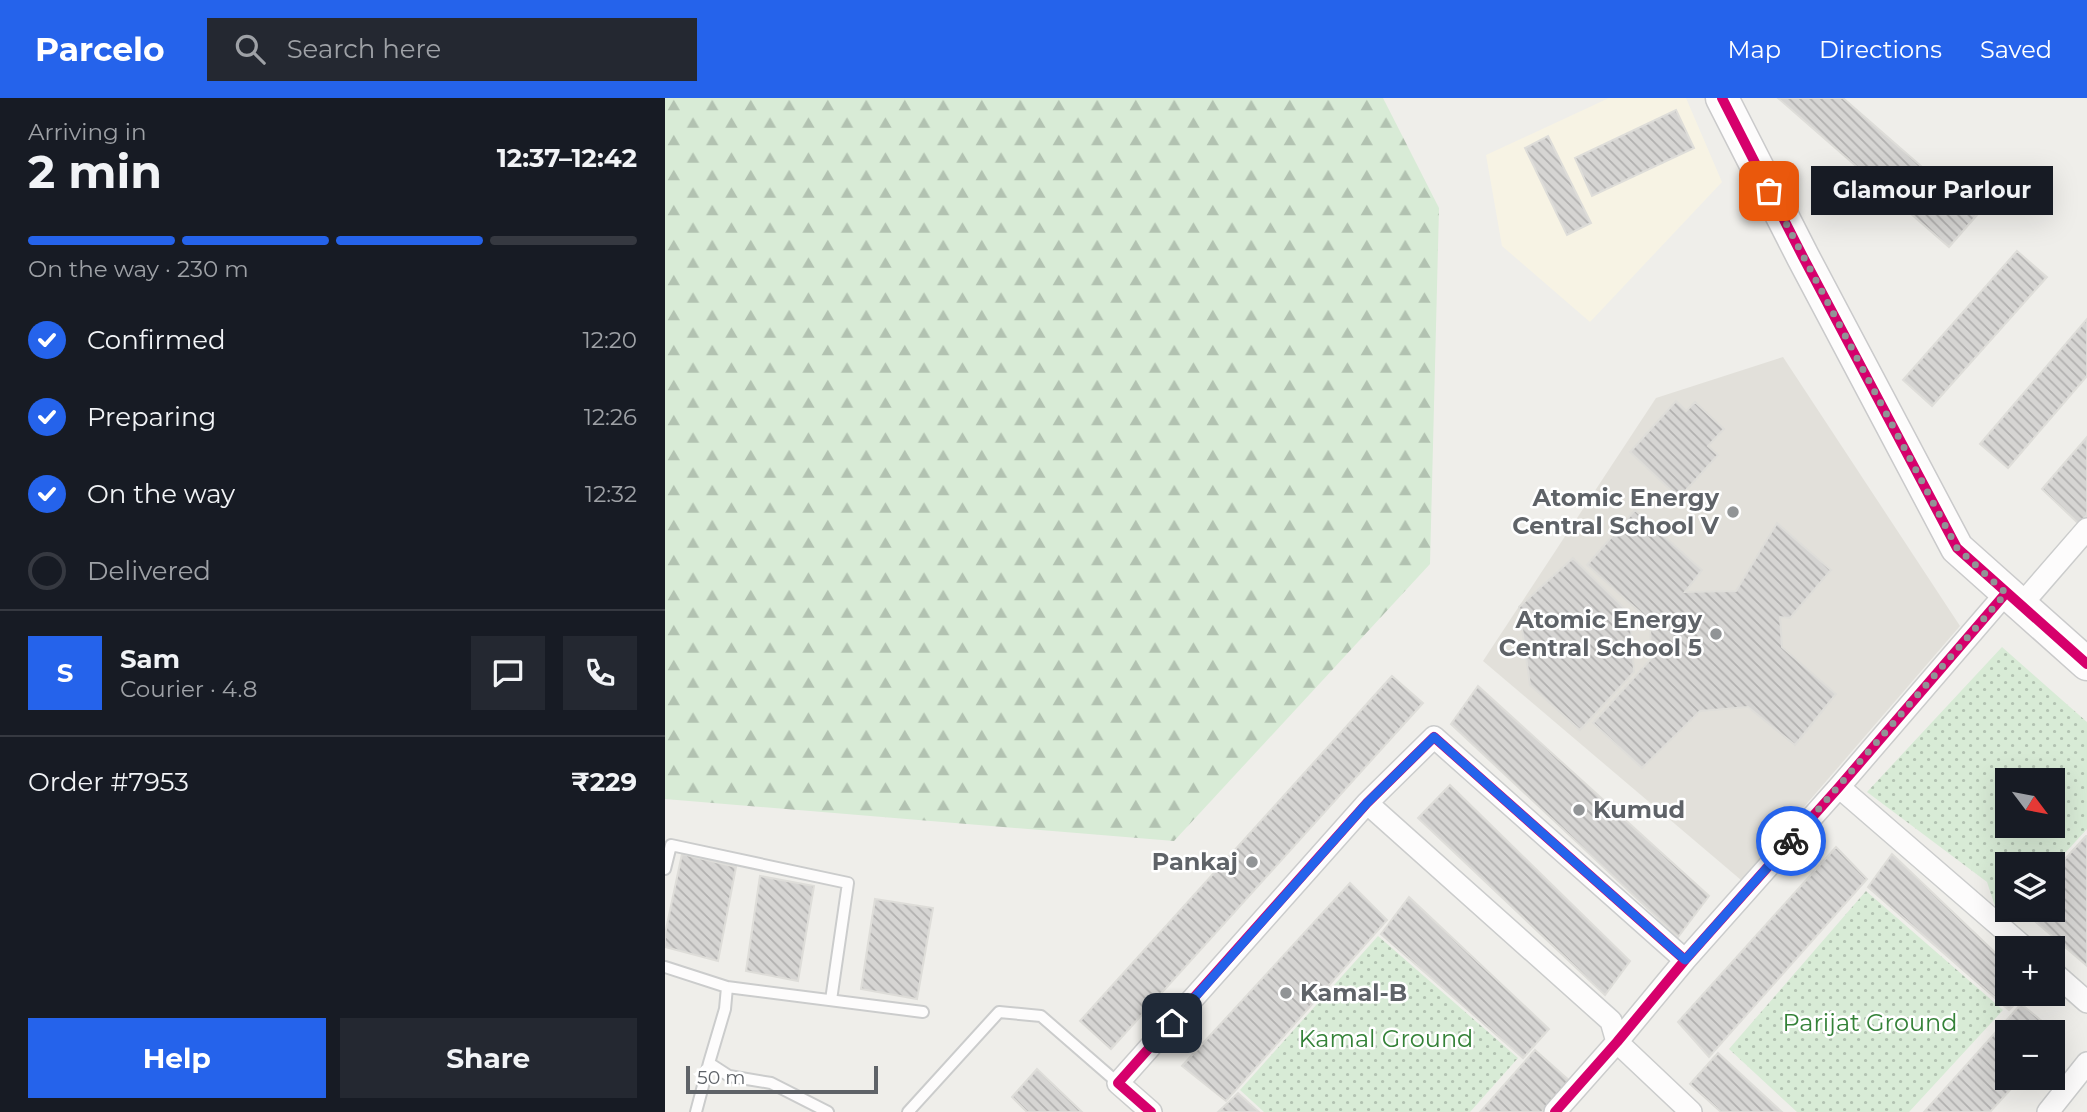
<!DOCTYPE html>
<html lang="en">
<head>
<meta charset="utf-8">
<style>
  :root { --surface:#171b24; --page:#242831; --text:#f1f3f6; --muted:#9ea1a6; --line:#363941; --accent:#2563eb }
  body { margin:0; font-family:Montserrat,sans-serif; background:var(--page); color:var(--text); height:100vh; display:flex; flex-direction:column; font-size:26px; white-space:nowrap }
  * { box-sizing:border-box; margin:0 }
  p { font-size:23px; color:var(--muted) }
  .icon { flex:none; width:38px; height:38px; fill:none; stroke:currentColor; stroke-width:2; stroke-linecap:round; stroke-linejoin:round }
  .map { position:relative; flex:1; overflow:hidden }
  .panel { display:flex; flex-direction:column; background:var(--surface); width:665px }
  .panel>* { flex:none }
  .needle { width:46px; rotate:122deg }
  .fabs { position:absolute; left:1330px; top:670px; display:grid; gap:14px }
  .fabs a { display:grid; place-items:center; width:70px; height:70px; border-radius:0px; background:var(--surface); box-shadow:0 7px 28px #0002; font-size:35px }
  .scale { position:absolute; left:21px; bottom:18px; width:192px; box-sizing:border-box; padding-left:7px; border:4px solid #5f6368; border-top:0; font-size:19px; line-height:24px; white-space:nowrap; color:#5f6368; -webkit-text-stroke:5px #fff; paint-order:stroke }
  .pin { position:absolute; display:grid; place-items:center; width:60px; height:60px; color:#fff; margin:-30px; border-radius:14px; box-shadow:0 4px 10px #0006 }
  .courier { position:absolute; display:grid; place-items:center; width:70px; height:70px; margin:-35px; border:5px solid #2563eb; border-radius:50%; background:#fff; color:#222; box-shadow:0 2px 9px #0007 }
  .bubble { position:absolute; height:49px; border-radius:0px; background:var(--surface); box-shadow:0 7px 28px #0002; font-size:23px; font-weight:700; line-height:49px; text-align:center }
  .headline em { font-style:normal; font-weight:700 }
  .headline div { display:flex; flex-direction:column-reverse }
  .headline { display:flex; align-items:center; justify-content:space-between; height:119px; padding:0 28px }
  h1 { font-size:46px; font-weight:700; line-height:52px }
  .bar { display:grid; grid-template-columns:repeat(4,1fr); gap:10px 7px; align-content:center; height:84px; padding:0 28px }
  .bar i { height:9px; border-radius:5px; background:var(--line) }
  .bar .selected { background:var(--accent) }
  .bar p { grid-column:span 4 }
  .line { display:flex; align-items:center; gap:18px; padding:0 28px; border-top:2px solid var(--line) }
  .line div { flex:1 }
  .round { display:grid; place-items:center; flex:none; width:74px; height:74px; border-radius:0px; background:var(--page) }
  ol { padding:0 28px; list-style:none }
  li { display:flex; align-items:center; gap:21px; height:77px }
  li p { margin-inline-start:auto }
  li .icon { padding:7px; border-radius:50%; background:var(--accent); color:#fff; stroke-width:4 }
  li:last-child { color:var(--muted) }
  li i { width:38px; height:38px; border:4px solid var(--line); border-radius:50% }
  .button { display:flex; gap:14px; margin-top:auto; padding:14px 28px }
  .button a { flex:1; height:80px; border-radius:0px; background:var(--accent); color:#fff; font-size:28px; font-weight:700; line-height:80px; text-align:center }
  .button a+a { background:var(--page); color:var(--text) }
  header { display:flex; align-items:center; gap:42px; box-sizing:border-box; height:98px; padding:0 35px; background:var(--accent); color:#fff }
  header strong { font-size:33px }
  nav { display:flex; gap:38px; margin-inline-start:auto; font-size:24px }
  .search { width:490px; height:63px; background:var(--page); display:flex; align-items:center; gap:18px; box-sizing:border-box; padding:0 24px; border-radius:0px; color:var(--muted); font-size:26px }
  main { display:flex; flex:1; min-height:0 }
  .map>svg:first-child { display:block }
  .commercial { fill:#f7f3e4 }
  .education { fill:#e2e0da }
  .green { fill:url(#green-dots); fill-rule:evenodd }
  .forest { fill:url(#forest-firs) }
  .building { fill:url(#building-back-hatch); stroke:#deddd9; stroke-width:2 }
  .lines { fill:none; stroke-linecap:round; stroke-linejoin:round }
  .lane-casing { stroke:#cbcccc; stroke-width:14 }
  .street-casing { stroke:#cbcccc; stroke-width:24 }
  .secondary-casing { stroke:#cacacb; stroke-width:35 }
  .lane { stroke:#fdfcfc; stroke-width:10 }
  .street { stroke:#fdfcfc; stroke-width:21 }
  .secondary { stroke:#fdfcfc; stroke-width:32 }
  .cycleway-casing { stroke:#fff; stroke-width:15 }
  .cycleway { stroke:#d6006c; stroke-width:10 }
  .done { stroke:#919496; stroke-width:7; stroke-dasharray:0 12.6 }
  .route { stroke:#2563eb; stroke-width:9 }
  .poi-dot { fill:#919496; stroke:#fff; stroke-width:2.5 }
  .labels { text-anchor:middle; stroke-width:5; stroke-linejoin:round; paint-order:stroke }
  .poi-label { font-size:24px; font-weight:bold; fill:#5f6368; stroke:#fff; text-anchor:end }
  .park-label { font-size:24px; fill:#348238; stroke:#fff }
</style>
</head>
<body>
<header>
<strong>Parcelo</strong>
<div class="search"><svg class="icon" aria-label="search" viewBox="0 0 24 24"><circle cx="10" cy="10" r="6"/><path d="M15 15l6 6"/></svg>Search here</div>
<nav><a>Map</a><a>Directions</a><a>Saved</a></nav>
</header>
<main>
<section class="panel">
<div class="headline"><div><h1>2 min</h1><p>Arriving in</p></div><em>12:37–12:42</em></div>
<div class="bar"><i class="selected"></i><i class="selected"></i><i class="selected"></i><i></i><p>On the way · 230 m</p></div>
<ol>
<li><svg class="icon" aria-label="check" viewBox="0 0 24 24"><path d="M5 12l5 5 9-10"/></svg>Confirmed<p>12:20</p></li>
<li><svg class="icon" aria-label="check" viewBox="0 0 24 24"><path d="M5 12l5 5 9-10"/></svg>Preparing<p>12:26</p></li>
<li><svg class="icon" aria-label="check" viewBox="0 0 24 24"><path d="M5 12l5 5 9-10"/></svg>On the way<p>12:32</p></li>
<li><i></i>Delivered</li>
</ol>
<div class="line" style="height:126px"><b class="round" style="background:var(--accent);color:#fff">S</b><div><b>Sam</b><p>Courier · 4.8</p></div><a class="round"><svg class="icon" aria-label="chat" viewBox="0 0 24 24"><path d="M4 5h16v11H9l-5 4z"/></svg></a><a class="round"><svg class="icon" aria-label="phone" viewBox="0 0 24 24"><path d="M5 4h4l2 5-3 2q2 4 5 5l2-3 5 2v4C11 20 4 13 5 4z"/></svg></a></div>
<div class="line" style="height:91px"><div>Order #7953</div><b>₹229</b></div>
<div class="button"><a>Help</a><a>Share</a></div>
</section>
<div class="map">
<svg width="1422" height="1014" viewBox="0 0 1422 1014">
  <defs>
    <pattern id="green-dots" width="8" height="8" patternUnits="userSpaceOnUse" patternTransform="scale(1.75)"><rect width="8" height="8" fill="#d8ebd6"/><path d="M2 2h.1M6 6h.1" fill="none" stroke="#b2c2b1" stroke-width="1.8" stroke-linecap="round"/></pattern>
    <pattern id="forest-firs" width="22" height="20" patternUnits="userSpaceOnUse" patternTransform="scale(1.75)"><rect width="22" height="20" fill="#d8ebd6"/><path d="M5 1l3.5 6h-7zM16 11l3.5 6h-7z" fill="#b2c2b1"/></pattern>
    <pattern id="building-back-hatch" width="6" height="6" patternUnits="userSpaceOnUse" patternTransform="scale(1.75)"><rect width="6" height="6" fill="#d6d5d3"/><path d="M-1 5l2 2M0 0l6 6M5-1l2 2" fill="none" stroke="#b1b0af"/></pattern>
  </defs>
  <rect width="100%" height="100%" fill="#efeeea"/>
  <path class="commercial" d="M944 0H1021L1057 84 925 224 837 148 821 57Z"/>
  <path class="education" d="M1118 259 1295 528 1076 782 818 563 991 300Z"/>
  <path class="green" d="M1337 549 1422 624V731L1388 768V766H1342V812H1347L1341 819 1330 808 1322 784 1202 694ZM1388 682V728H1342V682Z
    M1201 793 1338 912 1244 1014H1132L1064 951Z
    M713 838 853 960 805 1014H599L575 992Z"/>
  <path class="forest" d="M0 0H718L774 110 765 466 509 743 0 701Z"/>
  <path class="building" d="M1113 0H1178L1312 117 1284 149Z
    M1011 12 1029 50 927 98 910 60Z
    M883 38 926 125 902 137 860 50Z
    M1352 153 1382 179 1267 308 1238 282Z
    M1422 221V278L1343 370 1315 346Z
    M1011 303 1021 313 1030 304 1059 331 1043 348 1053 357 1014 400 965 354Z
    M1422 339V417L1414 426 1377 391Z
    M970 412 1037 472 1020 494 1071 493 1112 425 1166 472 1125 520 1115 519 1117 549 1171 596 1130 647 1083 609 1035 613 977 670 928 625 986 561 985 523 922 467Z
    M908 460 965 516 969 574 915 632 865 587 854 509Z
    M727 578 758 605 446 951 415 923Z
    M813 588 1044 798 1013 839 786 626Z
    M785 687 965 863 940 897 753 720Z
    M1421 738H1422V868L1357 812H1388V774Z
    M1171 749 1202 781 1044 959 1013 924Z
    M17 756 71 769 53 863 0 849V836Z
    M1227 756 1342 866V896H1359L1344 912 1203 789Z
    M95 778 149 788 133 883 81 873Z
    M685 785 722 822 561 1003 517 968Z
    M744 799 884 931 858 960 716 836Z
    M210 801 268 810 252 901 196 891Z
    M1356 906 1394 937 1388 944V934H1342V980H1356L1325 1014H1259Z
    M870 952 905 983 877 1014H815Z
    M1053 955 1117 1014H1056L1025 986Z
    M372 971 417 1014H362L347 999Z
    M573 995 594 1014H553Z"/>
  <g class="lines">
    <g class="lane-casing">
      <path id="lane" d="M0 771 6 747 183 785 166 902
        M0 869 62 889 258 914
        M62 889 60 911 44 965 64 978 106 985 163 1014
        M31 1014 44 965
        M243 1014 334 914 376 918 453 985"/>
    </g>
    <g class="street-casing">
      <path id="street" d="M1356 507 1422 431
        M1174 689 1360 850
        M702 705 946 923 952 944 1026 1014
        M1388 874 1422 904
        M486 1014 453 985 702 705 769 639 1020 862
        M890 1014 952 944 1020 862 1174 689 1341 495
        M1383 1014 1422 965"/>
    </g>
    <g class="secondary-casing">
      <path id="secondary" d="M1057 0 1138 159 1292 450 1422 566"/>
    </g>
    <use href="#lane" class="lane"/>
    <use href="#street" class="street"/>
    <use href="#secondary" class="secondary"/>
    <g class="cycleway-casing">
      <path id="cycleway" d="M1057 0 1138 159 1292 450 1422 566
        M486 1014 453 985 702 705 769 639 1020 862
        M890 1014 952 944 1020 862 1174 689 1341 495"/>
    </g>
    <use href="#cycleway" class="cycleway"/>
  </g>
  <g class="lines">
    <path class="done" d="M1104 93 1292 450 1341 495 1126 743"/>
    <path class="route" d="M507 925 702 705 769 639 1020 862 1126 743"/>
  </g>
  <g class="poi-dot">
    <circle cx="1068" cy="414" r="7"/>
    <circle cx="1051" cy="536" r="7"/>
    <circle cx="914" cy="712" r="7"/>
    <circle cx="587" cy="764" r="7"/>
    <circle cx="621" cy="895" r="7"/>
  </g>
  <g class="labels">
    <g class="poi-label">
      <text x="1054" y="408">Atomic Energy<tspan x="1054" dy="28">Central School V</tspan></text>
      <text x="1037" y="530">Atomic Energy<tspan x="1037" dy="28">Central School 5</tspan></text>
      <text x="928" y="720" text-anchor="start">Kumud</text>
      <text x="573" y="772">Pankaj</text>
      <text x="635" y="903" text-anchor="start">Kamal-B</text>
    </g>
    <g class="park-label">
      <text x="1205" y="933">Parijat Ground</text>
      <text x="721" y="949">Kamal Ground</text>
    </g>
  </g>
</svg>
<div class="fabs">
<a><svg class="needle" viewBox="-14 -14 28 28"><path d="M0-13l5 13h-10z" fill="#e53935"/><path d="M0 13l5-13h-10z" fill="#9ea1a6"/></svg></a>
<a><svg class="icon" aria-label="layers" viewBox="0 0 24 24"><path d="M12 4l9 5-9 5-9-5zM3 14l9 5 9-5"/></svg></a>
<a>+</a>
<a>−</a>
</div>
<div class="scale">50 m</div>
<div class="pin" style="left:1104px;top:93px;background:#ea580c"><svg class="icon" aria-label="bag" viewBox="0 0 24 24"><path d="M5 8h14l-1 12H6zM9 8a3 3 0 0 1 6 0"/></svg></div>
<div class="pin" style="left:507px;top:925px;background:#1f2937"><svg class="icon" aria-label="home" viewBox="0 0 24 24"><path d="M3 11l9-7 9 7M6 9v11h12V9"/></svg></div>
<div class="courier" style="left:1126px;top:743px"><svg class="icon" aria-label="bike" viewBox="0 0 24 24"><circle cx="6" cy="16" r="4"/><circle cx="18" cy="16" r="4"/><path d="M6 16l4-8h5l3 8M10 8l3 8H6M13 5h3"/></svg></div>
<div class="bubble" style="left:1146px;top:68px;width:242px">Glamour Parlour</div>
</div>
</main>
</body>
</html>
